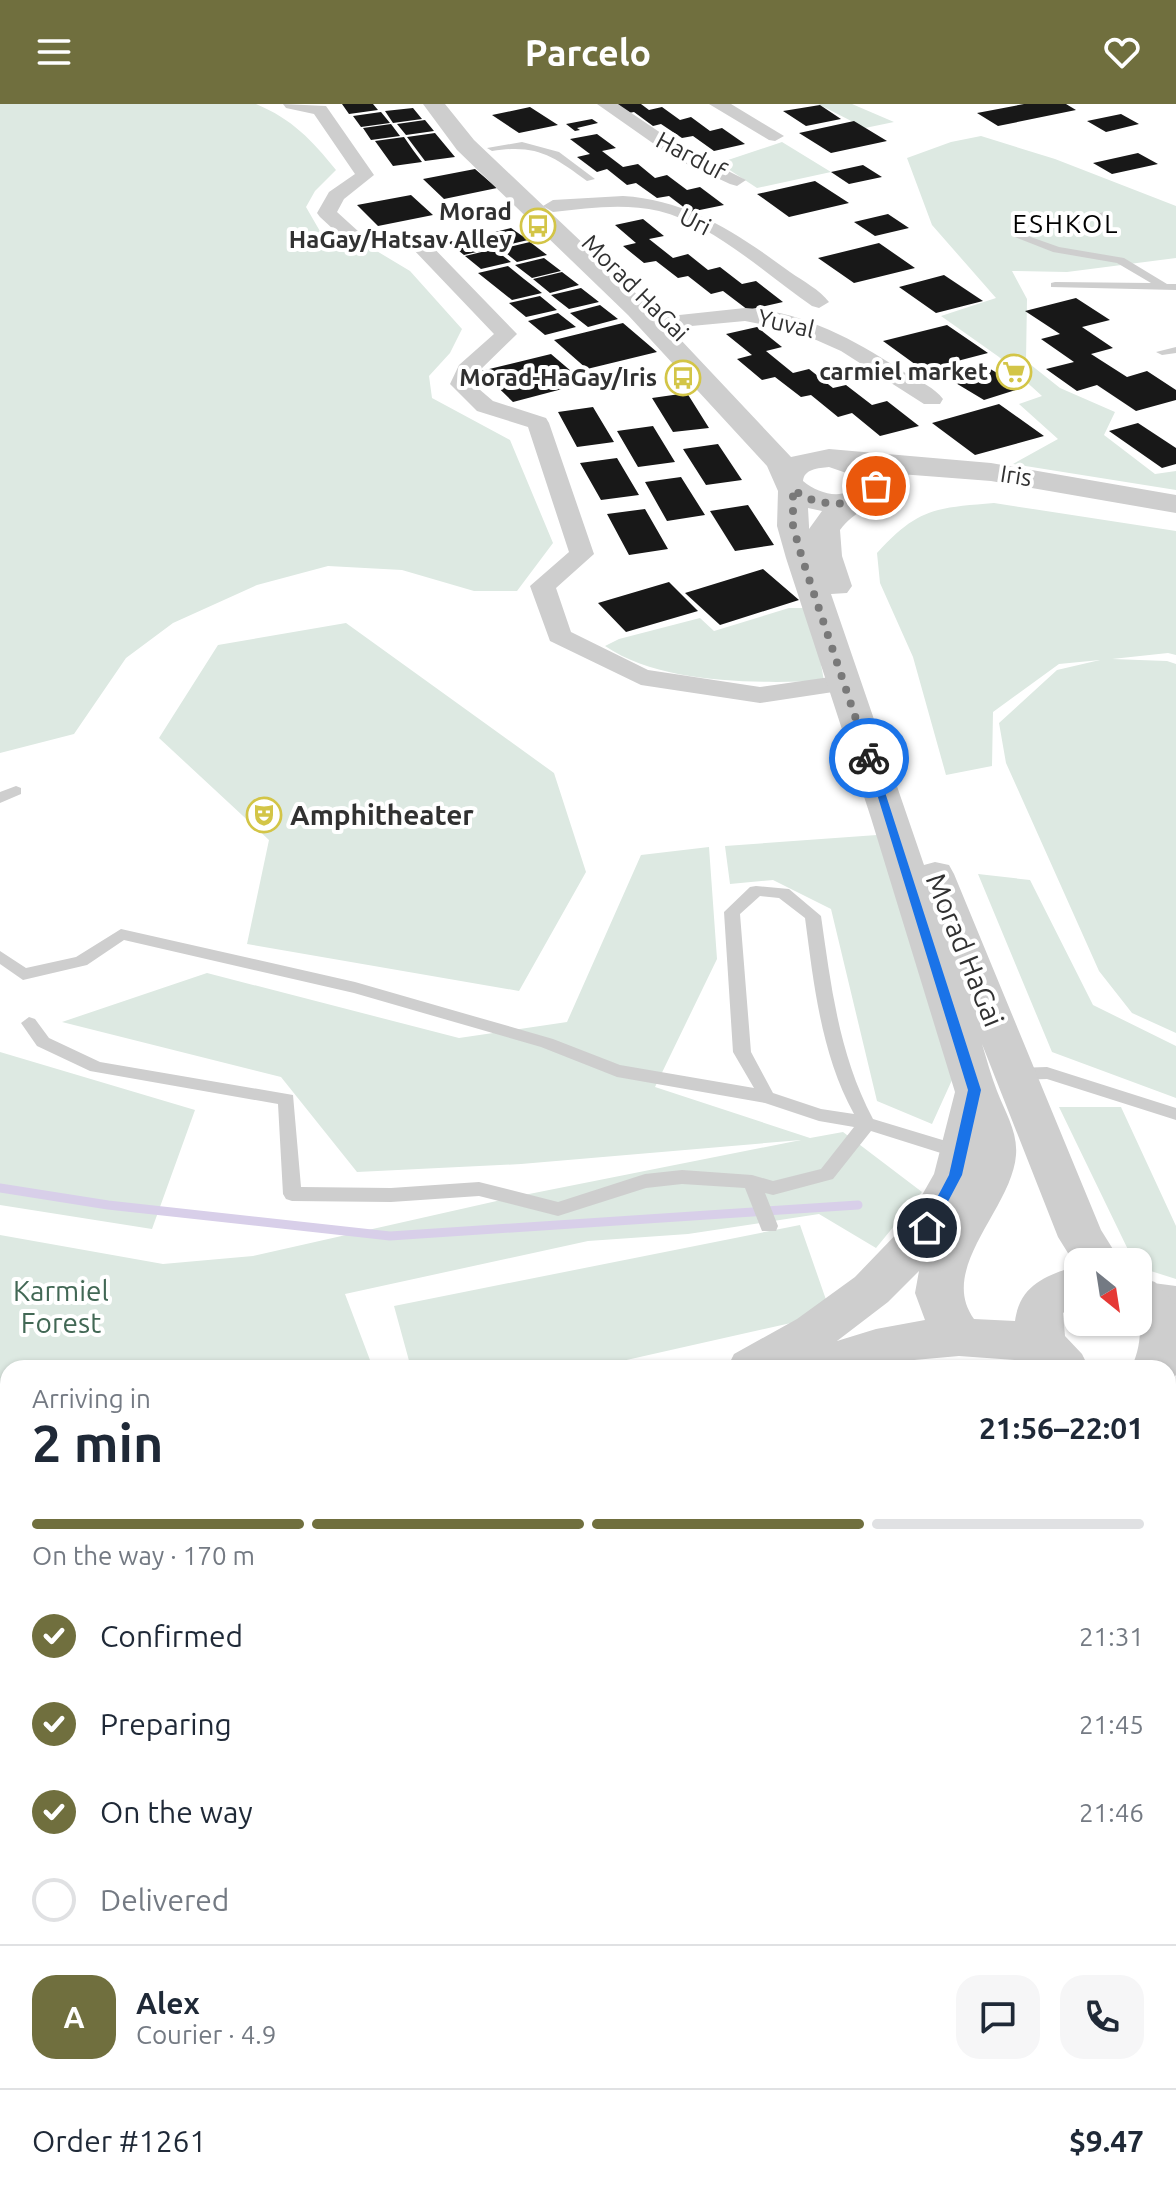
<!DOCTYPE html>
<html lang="en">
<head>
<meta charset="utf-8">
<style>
  :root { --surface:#fff; --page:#f6f6f7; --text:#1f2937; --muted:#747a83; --line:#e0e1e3; --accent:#706f3e }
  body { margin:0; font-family:Ubuntu,sans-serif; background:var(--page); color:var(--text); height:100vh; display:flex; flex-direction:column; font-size:30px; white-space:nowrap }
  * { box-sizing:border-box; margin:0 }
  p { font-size:26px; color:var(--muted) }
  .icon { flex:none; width:44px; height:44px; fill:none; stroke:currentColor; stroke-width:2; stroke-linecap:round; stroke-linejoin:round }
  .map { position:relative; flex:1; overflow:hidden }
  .drawer { position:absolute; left:0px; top:1256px; width:1176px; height:848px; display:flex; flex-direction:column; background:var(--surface); border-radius:24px 24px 0 0; box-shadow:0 2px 6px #0004 }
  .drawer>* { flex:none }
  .needle { width:52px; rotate:150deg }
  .controls { position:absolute; left:1064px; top:1144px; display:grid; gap:16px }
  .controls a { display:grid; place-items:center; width:88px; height:88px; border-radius:16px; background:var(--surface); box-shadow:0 2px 6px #0004; font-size:40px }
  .pin { position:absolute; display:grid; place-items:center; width:68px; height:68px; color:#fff; margin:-34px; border:4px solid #fff; border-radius:50%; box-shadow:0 2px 8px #0007 }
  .courier { position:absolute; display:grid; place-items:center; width:80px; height:80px; margin:-40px; border:6px solid #1a73e8; border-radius:50%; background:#fff; color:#222; box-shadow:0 2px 10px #0007 }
  .headline em { font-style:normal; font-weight:700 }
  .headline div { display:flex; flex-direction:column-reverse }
  .headline { display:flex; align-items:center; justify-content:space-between; height:136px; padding:0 32px }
  h1 { font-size:52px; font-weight:700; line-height:60px }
  .bar { display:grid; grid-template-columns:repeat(4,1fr); gap:12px 8px; align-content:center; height:96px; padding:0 32px }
  .bar i { height:10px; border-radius:6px; background:var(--line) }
  .bar .active { background:var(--accent) }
  .bar p { grid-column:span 4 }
  .line { display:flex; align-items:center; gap:20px; padding:0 32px; border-top:2px solid var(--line) }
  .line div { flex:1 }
  .round { display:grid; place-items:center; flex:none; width:84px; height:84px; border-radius:24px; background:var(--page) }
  ol { padding:0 32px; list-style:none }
  li { display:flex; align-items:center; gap:24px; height:88px }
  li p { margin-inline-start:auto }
  li .icon { padding:8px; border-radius:50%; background:var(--accent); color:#fff; stroke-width:4 }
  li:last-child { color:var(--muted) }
  li i { width:44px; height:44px; border:4px solid var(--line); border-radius:50% }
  header { display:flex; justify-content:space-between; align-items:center; height:104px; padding:0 32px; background:var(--accent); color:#fff; font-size:36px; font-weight:700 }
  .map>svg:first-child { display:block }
  .green { fill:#dde9e2 }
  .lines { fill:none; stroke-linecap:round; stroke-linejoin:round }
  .stream { stroke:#d8cfe9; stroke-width:9 }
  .building { fill:#181818 }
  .service { fill:#cecece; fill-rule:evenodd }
  .minor { fill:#cecece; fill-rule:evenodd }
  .tertiary { fill:#cecece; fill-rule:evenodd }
  .route { fill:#1a73e8 }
  .done { stroke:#797979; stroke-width:8; stroke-dasharray:0 14.4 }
  .labels { text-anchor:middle; stroke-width:8; stroke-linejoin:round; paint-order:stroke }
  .far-street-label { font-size:24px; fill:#313131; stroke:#fff }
  .far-poi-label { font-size:24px; font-weight:bold; fill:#313131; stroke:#fff; text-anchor:end }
  .far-neighbourhood-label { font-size:26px; letter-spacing:2px; fill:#000; stroke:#fff }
  .poi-label { font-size:28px; font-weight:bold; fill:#313131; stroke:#fff; text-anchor:start }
  .street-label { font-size:28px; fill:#313131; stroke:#fff }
  .park-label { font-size:28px; fill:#426855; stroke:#fff }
</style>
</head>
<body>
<header><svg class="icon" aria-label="menu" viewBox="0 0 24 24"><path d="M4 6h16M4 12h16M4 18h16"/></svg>Parcelo<svg class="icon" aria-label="heart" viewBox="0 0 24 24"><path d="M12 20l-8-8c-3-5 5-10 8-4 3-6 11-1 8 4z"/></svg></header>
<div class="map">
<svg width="1176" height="2104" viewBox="0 0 1176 2104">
  <rect width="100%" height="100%" fill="#fff"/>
  <path class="green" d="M0 0H256C292 15 312 36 336 66L315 87 306 103 321 129 338 138 375 146 410 167 462 225 450 249 429 272 432 294 510 336 553 439 517 487H474L402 466 328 462 257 481 173 519 126 554 74 630 0 649Z
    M818 0H852L894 18 865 24Z
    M981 32 1055 55 1176 102V154L1067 168 1012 167 1027 195 1026 257 1060 284 1115 308 1104 331 1155 370 1176 367V386L1013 360 1058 335 1019 300 1042 292 999 253 941 212 996 194 932 121 907 54 951 38Z
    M782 38 831 68 757 84 719 59Z
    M994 399 1176 427V551L1168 549 1112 555 1167 557 1176 560V929L1132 909 1099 867 1006 659 999 619 1057 566 1100 556 1059 560 993 608 992 662 946 671 913 553 880 479 877 449C918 404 935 404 994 399Z
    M789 504H811L824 577C757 579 663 581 605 542L619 535 700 514 714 527Z
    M346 519 554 669 586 768 519 887 247 840 269 736 159 634 218 541Z
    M877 731 952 976 932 1020 877 997 831 805 773 776 730 780 725 742Z
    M709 743 717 855 655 983 810 1034 843 1028 922 1088 876 1144 819 1110 688 1130 588 1137 345 1190 373 1264H8V1742L0 1745V1131L163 1160 253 1152 519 1092 801 1036 521 1060 357 1068 281 973 62 918 207 869 459 934 567 918 641 751Z
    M978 770 1030 776 1093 901 1176 942V994L1052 948Z
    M0 948 195 1006 152 1125 0 1101Z
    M1059 1003H1121L1176 1122V1175L1138 1163V1158H1134Z
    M800 1121 831 1210 591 1264H411L394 1202Z
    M0 1940 8 1942V2096H242L245 2104H0Z
    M1168 1944 1176 1955V2104H1089L1084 2096H1168Z"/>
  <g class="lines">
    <path class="stream" d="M0 1084 108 1101 390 1132 858 1101"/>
  </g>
  <path class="building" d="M342 0H373L378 6 349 10Z
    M609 0H641L649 6 662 3 680 16 691 13 710 27 722 24 745 40 714 47 693 32 682 34 661 20 653 22 634 8 623 10Z
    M1024 0H1066L1076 6 998 22 977 9Z
    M820 1 841 15 806 22 783 7Z
    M530 3 558 21 519 29 492 11Z
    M413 4 422 15 393 19 385 7Z
    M381 8 390 19 361 23 353 12Z
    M1121 10 1139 20 1106 28 1087 17Z
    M592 15 598 19 577 24 580 26 575 27 566 20Z
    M425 16 434 27 406 31 397 20Z
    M854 17 887 37 831 49 799 29Z
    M391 20 400 32 371 36 363 24Z
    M435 29 455 53 425 57 407 33Z
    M597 30 616 44 602 47 623 63 638 60 655 74 667 71 687 86 700 83 724 101 690 108 669 92 657 94 636 79 627 81 607 65 597 68 577 53 590 50 570 35Z
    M404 33 413 46 422 58 393 62 375 37Z
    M1138 49 1158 60 1112 70 1093 59Z
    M863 61 882 73 849 80 831 68Z
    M475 65 497 84 444 95 423 75Z
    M815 77 849 99 789 113 757 90Z
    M411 91 433 111 378 122 357 101Z
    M888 110 909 124 875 132 854 118Z
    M643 115 664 132 649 135 673 154 688 150 708 166 720 163 742 180 756 177 783 198 748 206 723 187 711 190 688 172 678 174 656 157 644 159 623 142 636 139 615 121Z
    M511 124 528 136 499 143 483 131Z
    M477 132 493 144 464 151 448 138Z
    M530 138 547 151 517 158 501 145Z
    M879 139 915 164 854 179 818 154Z
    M494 145 511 158 481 165 465 152Z
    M544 154 561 167 532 174 515 161Z
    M508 162 524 175 542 189 512 196 478 169Z
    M562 168 579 181 550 189 533 175Z
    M944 171 983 197 936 209 899 183Z
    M581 184 599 198 569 205 551 191Z
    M540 192 557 206 526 213 509 199Z
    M1076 194 1110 216 1082 223 1113 244 1091 250 1127 273 1147 267 1176 286V296L1136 307 1097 281 1077 287 1046 265 1074 258 1041 235 1060 230 1025 207Z
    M600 201 618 215 588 223 570 209Z
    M558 209 576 223 545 231 528 217Z
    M623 219 657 248 587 265 554 236Z
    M947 221 988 249 923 266 883 237Z
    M757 223 782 243 766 247 793 269 809 265 833 284 846 281 872 301 887 297 919 322 880 332 852 309 838 313 811 291 801 293 775 273 762 276 737 255 752 251 726 230Z
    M551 250 585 279 513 298 481 267Z
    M987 263 1022 284 984 296 949 275Z
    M687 289 709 324 673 328 652 294Z
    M999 300 1044 332 975 351 932 319Z
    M593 303 614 338 577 343 558 308Z
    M1138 319 1176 344V360L1162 364 1109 327Z
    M653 322 675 358 638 363 617 327Z
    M718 340 742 376 706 381 683 345Z
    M617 354 639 391 601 396 580 359Z
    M681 373 705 411 667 417 645 378Z
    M748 401 774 441 735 447 710 407Z
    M645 405 668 445 629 451 607 410Z
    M763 465 799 496 720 521 685 489Z
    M669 478 698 507 626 528 598 499Z
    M491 2096H582L568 2104H477Z
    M862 2096H1030L1017 2104H849Z"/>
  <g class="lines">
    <path class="service" d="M522 38 559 48 595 75 587 77C552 51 536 40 492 47L487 44Z
      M1105 108 1110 111 1109 113 1034 128 1028 132 1059 143 1124 154 1167 180H1176V186L1051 183V179L1055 178 1151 179 1117 159 1053 148 1015 133 1027 124Z
      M1176 243V249L1162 251 1156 248Z
      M16 682 21 684V690L0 699V688Z
      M756 782 789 785 821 812C831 882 839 951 873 1015L969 1044 972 1049 963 1056 871 1027 833 1075 773 1091 765 1089 778 1122 776 1127H762L760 1122 745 1084 682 1080 646 1084 558 1112 479 1092 391 1098 292 1097 286 1095 283 1090 278 1000 90 967 37 942 21 919 29 913 35 915 49 934 100 958 293 991 301 1083 391 1084 479 1078 558 1098 645 1070 682 1066 752 1071 773 1077 821 1065 854 1023 819 1017 765 999 617 973 541 943 354 889 124 836 87 861 23 876 0 860V847L26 864 76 853 121 825 355 878 553 935 620 961 754 984 733 948 724 808 750 783ZM760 792 779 794 805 814C814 881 821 950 854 1010L821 1005 773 989 751 948 740 810Z
      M1047 963 1176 1004V1016L1047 975 1014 976 1005 970 1014 964Z"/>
    <path class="minor" d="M283 0 326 2 374 71 344 95 337 108 359 128 425 135 517 230 477 269 472 279 493 297 546 314 549 319 594 450 556 484 571 528 648 566 760 583 844 571 853 573 857 579 853 585 760 599 641 581 550 537 530 482 569 448 528 323 477 307 450 280 459 261 494 230 412 144 346 137 320 113 317 109 329 88 355 70 314 10 286 4Z
      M597 0H618L686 46 746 76 737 82 730 80 674 54Z
      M709 0H731L784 32 775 37 769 36Z
      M623 92C689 96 738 130 790 168 803 177 820 186 829 198L819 204 812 202C765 170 715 121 659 107 624 99 588 104 553 108L543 102 553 96Z
      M745 204C806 208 858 238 907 270 919 277 935 284 943 295L940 300H924L841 247 796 227 745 217 670 224 660 218 670 212Z
      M1138 1177 1176 1182V1210L1138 1205Z
      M1168 1468 1176 1471V1526L1168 1523Z
      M8 1818V1864L0 1865V1819Z"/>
    <path class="tertiary" d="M423 0H445L474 36 647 200 791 353 829 345 991 359 1176 391V409L991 377 887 369 891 382C877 402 854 406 840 426L842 452 852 482 847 489 831 490 924 761 935 758 949 761 954 770 1101 1126 1121 1158H1078V1197L1063 1209 1065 1232 1082 1250 1089 1264H1034L1030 1257 959 1252 903 1257 872 1264H800L803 1259 793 1264H727L734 1250 797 1215 855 1173 905 1121 934 1070 955 988 871 714 786 454 777 422 778 387 767 362 628 211 457 46ZM829 363 858 373 860 381C843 396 820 391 803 377 804 365 818 364 829 363ZM808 404 822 407 809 425V422ZM982 940 1058 1133 1076 1162C1045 1172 1020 1181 1015 1217L974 1215C937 1164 1012 1105 1016 1051 1018 1028 1005 1008 997 987 991 972 987 956 982 940ZM919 1167 915 1189 925 1216 876 1225 837 1237 888 1198Z
      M1138 1173 1155 1178 1176 1201V1271L1168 1279V1264H1131C1146 1234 1138 1207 1138 1173Z
      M8 1393V1437L0 1438V1394Z"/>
  </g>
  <path class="route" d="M865 651 874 654 981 986 962 1071 932 1128 927 1129 921 1124 949 1071 968 986Z"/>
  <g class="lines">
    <path class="done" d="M869 654 802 454 793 422V385C813 403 860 407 876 382"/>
  </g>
  <defs>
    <g id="bus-ring" transform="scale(1.8)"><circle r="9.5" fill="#fff" stroke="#d3c547" stroke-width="1.5"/><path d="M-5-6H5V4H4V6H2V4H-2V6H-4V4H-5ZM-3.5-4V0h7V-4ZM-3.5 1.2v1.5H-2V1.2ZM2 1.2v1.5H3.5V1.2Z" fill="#d3c547"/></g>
    <g id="supermarket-ring" transform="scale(1.8)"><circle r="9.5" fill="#fff" stroke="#d3c547" stroke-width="1.5"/><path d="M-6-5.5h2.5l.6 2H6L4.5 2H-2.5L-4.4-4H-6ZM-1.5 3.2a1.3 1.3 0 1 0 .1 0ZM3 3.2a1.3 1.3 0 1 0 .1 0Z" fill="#d3c547"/></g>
    <g id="theatre-ring" transform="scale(1.8)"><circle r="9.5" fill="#fff" stroke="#d3c547" stroke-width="1.5"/><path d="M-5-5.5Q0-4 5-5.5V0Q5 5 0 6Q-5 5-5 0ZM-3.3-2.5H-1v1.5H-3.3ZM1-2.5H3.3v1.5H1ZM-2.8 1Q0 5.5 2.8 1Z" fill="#d3c547"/></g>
  </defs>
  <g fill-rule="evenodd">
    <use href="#bus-ring" x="538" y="122"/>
    <use href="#supermarket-ring" x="1014" y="268"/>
    <use href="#bus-ring" x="683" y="274"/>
    <use href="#theatre-ring" x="264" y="711"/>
  </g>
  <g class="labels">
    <g class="far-street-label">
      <text transform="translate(691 52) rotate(28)" y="8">Harduf</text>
      <text transform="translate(695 118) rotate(27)" y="8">Uri</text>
      <text transform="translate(635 184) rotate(45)" y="8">Morad HaGai</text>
      <text transform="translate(786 220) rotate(13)" y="8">Yuval</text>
      <text transform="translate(1016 372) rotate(9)" y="8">Iris</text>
    </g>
    <g class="far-poi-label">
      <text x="512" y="116">Morad<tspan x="512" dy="28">HaGay/Hatsav Alley</tspan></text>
      <text x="988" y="276">carmiel market</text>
      <text x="657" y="282">Morad-HaGay/Iris</text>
    </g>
    <g class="far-neighbourhood-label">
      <text x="1066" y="129">ESHKOL</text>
    </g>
    <g class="poi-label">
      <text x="290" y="721">Amphitheater</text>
    </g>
    <g class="street-label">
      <text transform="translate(965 846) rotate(68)" y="10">Morad HaGai</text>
    </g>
    <g class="park-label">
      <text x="61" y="1197">Karmiel<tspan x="61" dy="32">Forest</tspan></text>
    </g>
  </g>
</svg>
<div class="controls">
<a><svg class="needle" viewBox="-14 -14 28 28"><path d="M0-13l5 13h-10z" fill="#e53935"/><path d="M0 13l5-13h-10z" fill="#747a83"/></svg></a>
</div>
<div class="pin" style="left:876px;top:382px;background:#ea580c"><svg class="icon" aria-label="bag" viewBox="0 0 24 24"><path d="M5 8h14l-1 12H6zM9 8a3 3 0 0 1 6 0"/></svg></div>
<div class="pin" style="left:927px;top:1124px;background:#1f2937"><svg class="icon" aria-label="home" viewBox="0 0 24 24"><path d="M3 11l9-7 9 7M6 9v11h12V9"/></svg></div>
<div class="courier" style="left:869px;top:654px"><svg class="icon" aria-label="bike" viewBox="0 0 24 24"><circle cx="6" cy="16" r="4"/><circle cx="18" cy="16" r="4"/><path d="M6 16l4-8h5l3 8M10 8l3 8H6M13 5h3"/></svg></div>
<section class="drawer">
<div class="headline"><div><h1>2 min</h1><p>Arriving in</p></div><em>21:56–22:01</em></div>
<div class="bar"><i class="active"></i><i class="active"></i><i class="active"></i><i></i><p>On the way · 170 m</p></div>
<ol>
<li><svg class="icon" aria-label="check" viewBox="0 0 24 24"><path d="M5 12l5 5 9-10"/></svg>Confirmed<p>21:31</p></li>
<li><svg class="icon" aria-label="check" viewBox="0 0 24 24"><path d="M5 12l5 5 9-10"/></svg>Preparing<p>21:45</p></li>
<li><svg class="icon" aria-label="check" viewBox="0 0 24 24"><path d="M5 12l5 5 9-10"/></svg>On the way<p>21:46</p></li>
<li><i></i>Delivered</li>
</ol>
<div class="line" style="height:144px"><b class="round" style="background:var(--accent);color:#fff">A</b><div><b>Alex</b><p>Courier · 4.9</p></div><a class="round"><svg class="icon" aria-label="chat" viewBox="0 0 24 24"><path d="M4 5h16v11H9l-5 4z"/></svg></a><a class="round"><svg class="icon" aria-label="phone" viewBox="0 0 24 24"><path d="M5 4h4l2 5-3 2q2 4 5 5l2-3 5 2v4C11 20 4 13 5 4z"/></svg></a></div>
<div class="line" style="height:104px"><div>Order #1261</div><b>$9.47</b></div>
</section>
</div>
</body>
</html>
